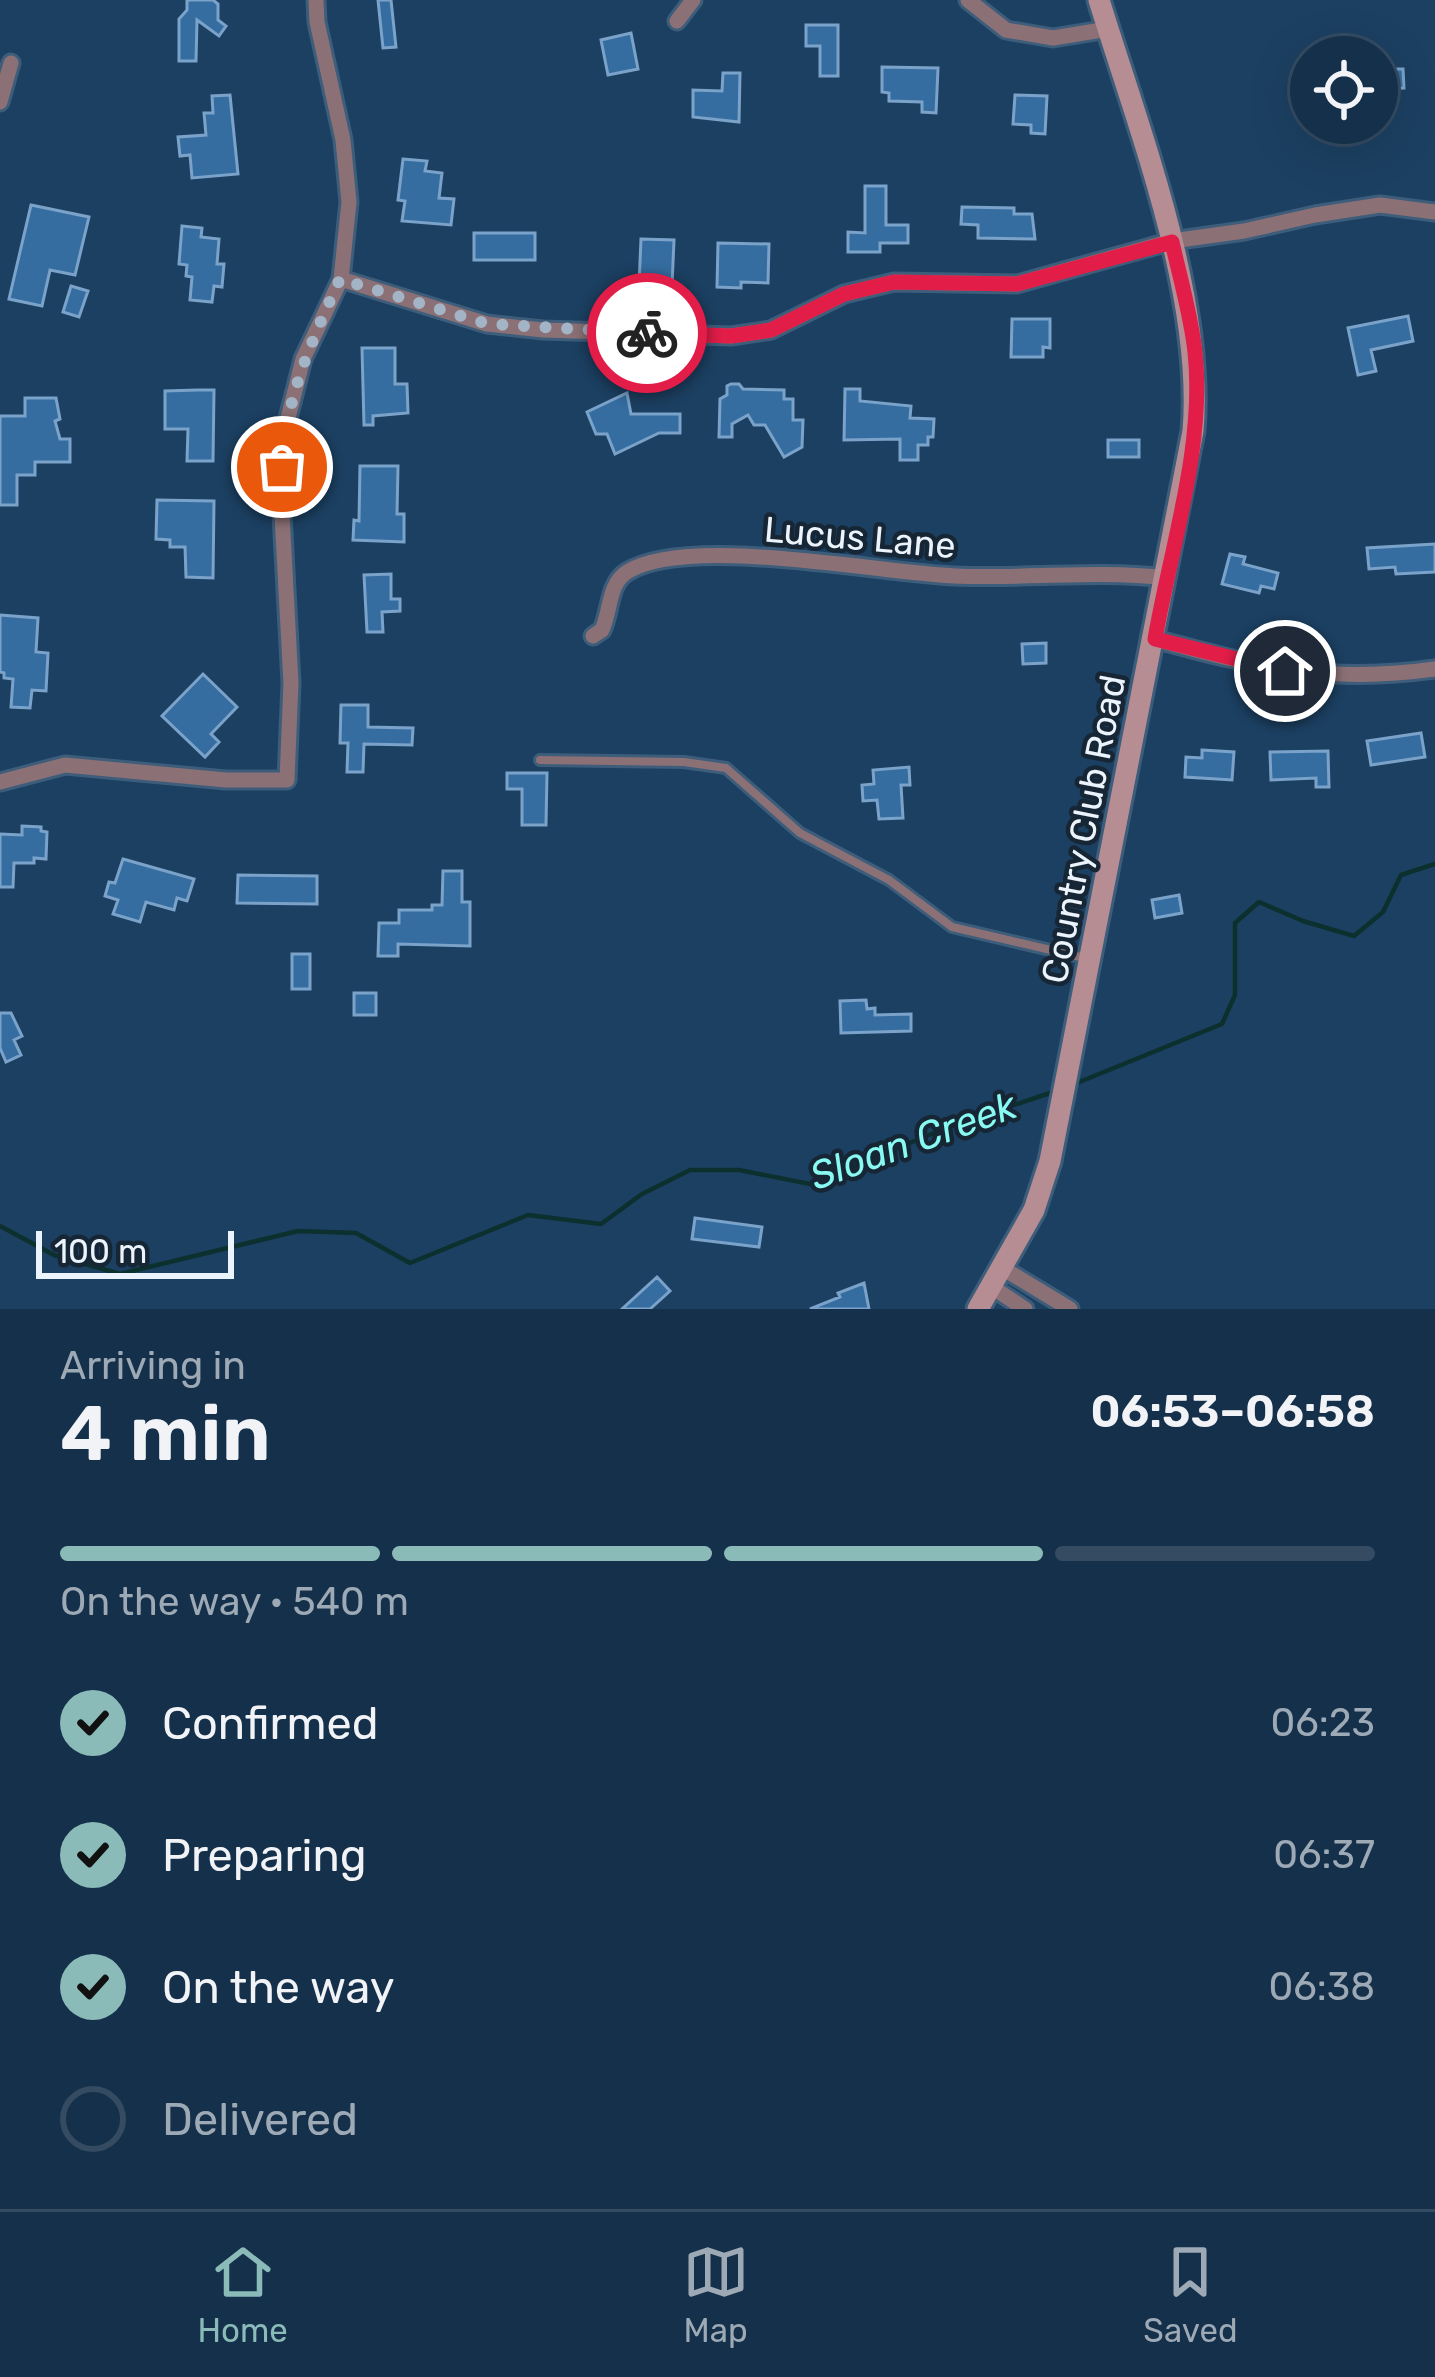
<!DOCTYPE html>
<html lang="en">
<head>
<meta charset="utf-8">
<style>
  :root { --surface:#15304a; --page:#223c54; --text:#f1f3f6; --muted:#9da9b5; --line:#344b62; --accent:#8bbbb9 }
  body { margin:0; font-family:Rubik,sans-serif; background:var(--page); color:var(--text); height:100vh; display:flex; flex-direction:column; font-size:45px; white-space:nowrap }
  * { box-sizing:border-box; margin:0 }
  p { font-size:39px; color:var(--muted) }
  .icon { flex:none; width:66px; height:66px; fill:none; stroke:currentColor; stroke-width:2; stroke-linecap:round; stroke-linejoin:round }
  .map { position:relative; height:1309px; overflow:hidden }
  .panel { display:flex; flex-direction:column; background:var(--surface); flex:1 }
  .panel>* { flex:none }
  .buttons { position:absolute; left:1290px; top:36px; display:grid; gap:24px }
  .buttons a { display:grid; place-items:center; width:108px; height:108px; border-radius:50%; background:var(--surface); box-shadow:0 12px 48px #0002,0 0 0 3px var(--line); font-size:60px }
  .scale { position:absolute; left:36px; bottom:30px; width:198px; box-sizing:border-box; padding-left:12px; border:6px solid #ebf3fc; border-top:0; font-size:33px; line-height:42px; white-space:nowrap; color:#ebf3fc; -webkit-text-stroke:9px #172635; paint-order:stroke }
  .pin { position:absolute; display:grid; place-items:center; width:102px; height:102px; color:#fff; margin:-51px; border:6px solid #fff; border-radius:50%; box-shadow:0 3px 12px #0007 }
  .courier { position:absolute; display:grid; place-items:center; width:120px; height:120px; margin:-60px; border:9px solid #e11d48; border-radius:50%; background:#fff; color:#222; box-shadow:0 3px 15px #0007 }
  .head em { font-style:normal; font-weight:600 }
  .head div { display:flex; flex-direction:column-reverse }
  .head { display:flex; align-items:center; justify-content:space-between; height:204px; padding:0 60px }
  h1 { font-size:78px; font-weight:600; line-height:90px }
  .bar { display:grid; grid-template-columns:repeat(4,1fr); gap:18px 12px; align-content:center; height:144px; padding:0 60px }
  .bar i { height:15px; border-radius:9px; background:var(--line) }
  .bar .on { background:var(--accent) }
  .bar p { grid-column:span 4 }
  ol { padding:0 60px; list-style:none }
  li { display:flex; align-items:center; gap:36px; height:132px }
  li p { margin-inline-start:auto }
  li .icon { padding:12px; border-radius:50%; background:var(--accent); color:#111; stroke-width:4 }
  li:last-child { color:var(--muted) }
  li i { width:66px; height:66px; border:6px solid var(--line); border-radius:50% }
  .tabs { display:flex; justify-content:space-around; align-items:center; height:168px; border-top:3px solid var(--line); background:var(--surface); font-size:33px; color:var(--muted) }
  .tabs a { display:grid; justify-items:center; gap:6px }
  .tabs .on { color:var(--accent) }
  .map>svg:first-child { display:block }
  .lines { fill:none; stroke-linecap:round; stroke-linejoin:round }
  .stream { stroke:#0c302e; stroke-width:4.5 }
  .building { fill:#356da1; stroke:#7ba2c9; stroke-width:3 }
  .lane-casing { stroke:#3d5d7b; stroke-width:14 }
  .street-casing { stroke:#3d5d7b; stroke-width:21 }
  .secondary-casing { stroke:#3d5d7b; stroke-width:27 }
  .lane { stroke:#8b7175; stroke-width:8 }
  .street { stroke:#8b7175; stroke-width:15 }
  .secondary { stroke:#b58d93; stroke-width:21 }
  .done { stroke:#a3b4c6; stroke-width:12; stroke-dasharray:0 21.6 }
  .route { stroke:#e11d48; stroke-width:15 }
  .labels { text-anchor:middle; stroke-width:9; stroke-linejoin:round; paint-order:stroke }
  .street-label { font-size:36px; fill:#ebf3fc; stroke:#172635 }
  .water-label { font-size:39px; font-style:italic; fill:#88faf2; stroke:#172635 }
</style>
</head>
<body>
<div class="map">
<svg width="1435" height="1309" viewBox="0 0 1435 1309">
  <rect width="100%" height="100%" fill="#1c4062"/>
  <g class="lines">
    <path class="stream" d="M1072 1085 1222 1024 1235 995V923L1259 902 1303 921 1354 936 1383 912 1401 875 1435 864
      M0 1226 54 1255 120 1274 298 1231 356 1233 410 1263 528 1215 601 1224 642 1194 690 1170H739L810 1184 951 1126 1056 1091"/>
  </g>
  <path class="building" d="M187 0H213L218 4V20L226 26 219 36 197 20 196 61H179V19L187 10Z
    M378 0H391L396 47 383 48Z
    M806 25H838V76H820V46H806Z
    M631 33 638 69 608 75 601 40Z
    M882 67 938 68 936 113 922 112V102L889 101V93L882 92Z
    M1377 69H1403L1404 88 1377 89Z
    M723 73H740L739 122 693 117V90L722 91Z
    M230 95 238 174 192 178 190 155 180 156 178 137 206 135 204 113H213L212 96Z
    M1015 95 1047 96 1045 134 1031 133V125L1013 124Z
    M403 159 427 161 425 171 442 173 439 198 454 199 451 225 402 221 405 201 398 200Z
    M865 186H886V225H908V243H880V252H848V232L865 233Z
    M31 205 89 217 75 275 50 270 42 306 9 299Z
    M962 207 1014 208V214H1032L1035 239 978 238V225L961 224Z
    M182 226 202 228 201 237 219 239 217 264H224L222 287 214 286 212 302 190 300 192 277 186 276 187 265 179 264Z
    M474 233H535V260H474Z
    M641 239 674 240 672 286 639 285Z
    M718 243 769 244 768 283 741 282V288L717 287Z
    M71 286 88 291 79 317 63 312Z
    M1408 316 1413 341 1371 350 1376 371 1358 375 1348 328Z
    M1012 319H1050V348L1043 347V357H1011Z
    M362 348H395V384H407L408 413 373 416V425H364Z
    M731 384H739L743 389 784 390V399H793V420H803L802 447 784 457 765 425H754L748 415 732 424V437H719L720 399 727 395V386Z
    M845 389H860V401L911 406 910 418 934 419 933 437H928V445H918V460H900V439L844 440Z
    M197 390H214L213 461H187L188 429H165V391Z
    M627 393 631 414H680V433H659L615 454 607 434H596L587 412Z
    M25 398H56L60 419 55 421 60 439H70V462H35V475H17V505H0V416H25Z
    M1108 440H1139V457H1108Z
    M360 466H398L397 514H404V542L353 540 354 520 359 521Z
    M157 500 214 501 213 578 186 577 185 547H170V540L156 539Z
    M1435 544V572L1396 574 1395 567 1369 569 1367 548Z
    M1230 554 1245 557 1243 564 1278 573 1274 589 1261 586 1259 593 1222 584Z
    M391 574V599H400V611L382 612 383 632H367L364 575Z
    M0 615 38 618 36 652 48 653 46 691 32 690 30 708 11 707 13 679 4 678V673L0 672Z
    M1046 643V663L1023 664 1022 644Z
    M203 674 237 707 211 734 219 742 205 757 162 716Z
    M341 705H368V727L413 728 412 745 364 744 363 772H347L348 743H340Z
    M1421 733 1425 757 1371 765 1367 741Z
    M1202 750 1234 752 1232 780 1185 777 1186 757 1202 758Z
    M1328 751 1329 787H1316V778L1271 780 1270 752Z
    M909 767 910 785H901L903 818 879 819 877 800 863 801 862 785 874 784 873 770Z
    M507 773H547L546 825H522V789H507Z
    M22 826 41 827V831L47 832 46 859 34 858V863H14L13 887H0V834L22 835Z
    M123 859 194 879 187 901 177 898 174 910 146 902 140 922 113 914 118 900 105 896 109 882 115 883Z
    M443 871H462V902H470V946L398 944V956H378L379 923H399V910H432V905H442Z
    M238 875 317 876V904L237 903Z
    M1179 895 1182 913 1155 918 1152 900Z
    M292 954H310V989H292Z
    M354 993H376V1015H354Z
    M866 1000 867 1009 875 1008V1015L911 1014V1031L841 1033 840 1001Z
    M0 1013H11L22 1036 14 1040 21 1055 6 1062 0 1048Z
    M695 1218 762 1227 759 1247 692 1239Z
    M657 1277 670 1291 650 1309H622Z
    M864 1283 869 1309H810L840 1297 838 1293Z"/>
  <g class="lines">
    <g class="lane-casing">
      <path id="lane" d="M540 760 684 762 726 768 800 833 889 880 952 927 1089 959"/>
    </g>
    <g class="street-casing">
      <path id="street" d="M968 0 1006 30 1053 38 1108 29
        M677 21 693 0
        M0 102 11 63
        M341 279 487 324 543 330 731 336 771 330 844 294 894 282 1017 284 1172 241 1244 231 1315 215 1380 205 1435 212
        M593 636 602 630C611 611 608 584 627 572 687 534 879 573 955 576 1025 579 1095 570 1166 578
        M1155 639C1257 667 1328 684 1435 669
        M0 782 65 765 226 780H287L291 683 281 496 283 438 303 359 341 279 349 202 343 140 317 22 316 0
        M1004 1269 1070 1309
        M992 1287 1025 1309"/>
    </g>
    <g class="secondary-casing">
      <path id="secondary" d="M978 1309 1034 1210 1050 1161 1193 431C1204 296 1139 130 1099 0"/>
    </g>
    <use href="#lane" class="lane"/>
    <use href="#street" class="street"/>
    <use href="#secondary" class="secondary"/>
  </g>
  <g class="lines">
    <path class="done" d="M282 467C285 399 312 340 340 279L488 324 647 333"/>
    <path class="route" d="M647 333 731 336 771 330 844 294 894 282 1017 284 1172 242C1180 278 1191 315 1195 352 1205 446 1171 546 1155 639L1285 671"/>
  </g>
  <g class="labels">
    <g class="street-label">
      <text transform="translate(860 537) rotate(5)" y="13">Lucus Lane</text>
      <text transform="translate(1083 829) rotate(-79)" y="13">Country Club Road</text>
    </g>
    <g class="water-label">
      <text transform="translate(913 1140) rotate(-20)" y="14">Sloan Creek</text>
    </g>
  </g>
</svg>
<div class="buttons">
<a><svg class="icon" aria-label="locate" viewBox="0 0 24 24"><circle cx="12" cy="12" r="6"/><path d="M12 2v4M12 18v4M2 12h4M18 12h4"/></svg></a>
</div>
<div class="scale">100 m</div>
<div class="pin" style="left:282px;top:467px;background:#ea580c"><svg class="icon" aria-label="bag" viewBox="0 0 24 24"><path d="M5 8h14l-1 12H6zM9 8a3 3 0 0 1 6 0"/></svg></div>
<div class="pin" style="left:1285px;top:671px;background:#1f2937"><svg class="icon" aria-label="home" viewBox="0 0 24 24"><path d="M3 11l9-7 9 7M6 9v11h12V9"/></svg></div>
<div class="courier" style="left:647px;top:333px"><svg class="icon" aria-label="bike" viewBox="0 0 24 24"><circle cx="6" cy="16" r="4"/><circle cx="18" cy="16" r="4"/><path d="M6 16l4-8h5l3 8M10 8l3 8H6M13 5h3"/></svg></div>
</div>
<section class="panel">
<div class="head"><div><h1>4 min</h1><p>Arriving in</p></div><em>06:53–06:58</em></div>
<div class="bar"><i class="on"></i><i class="on"></i><i class="on"></i><i></i><p>On the way · 540 m</p></div>
<ol>
<li><svg class="icon" aria-label="check" viewBox="0 0 24 24"><path d="M5 12l5 5 9-10"/></svg>Confirmed<p>06:23</p></li>
<li><svg class="icon" aria-label="check" viewBox="0 0 24 24"><path d="M5 12l5 5 9-10"/></svg>Preparing<p>06:37</p></li>
<li><svg class="icon" aria-label="check" viewBox="0 0 24 24"><path d="M5 12l5 5 9-10"/></svg>On the way<p>06:38</p></li>
<li><i></i>Delivered</li>
</ol>
</section>
<nav class="tabs">
<a class="on"><svg class="icon" aria-label="home" viewBox="0 0 24 24"><path d="M3 11l9-7 9 7M6 9v11h12V9"/></svg>Home</a>
<a><svg class="icon" aria-label="map" viewBox="0 0 24 24"><path d="M3 6l6-2 6 2 6-2v14l-6 2-6-2-6 2zM9 4v14M15 6v14"/></svg>Map</a>
<a><svg class="icon" aria-label="saved" viewBox="0 0 24 24"><path d="M7 4h10v16l-5-4-5 4z"/></svg>Saved</a>
</nav>
</body>
</html>
